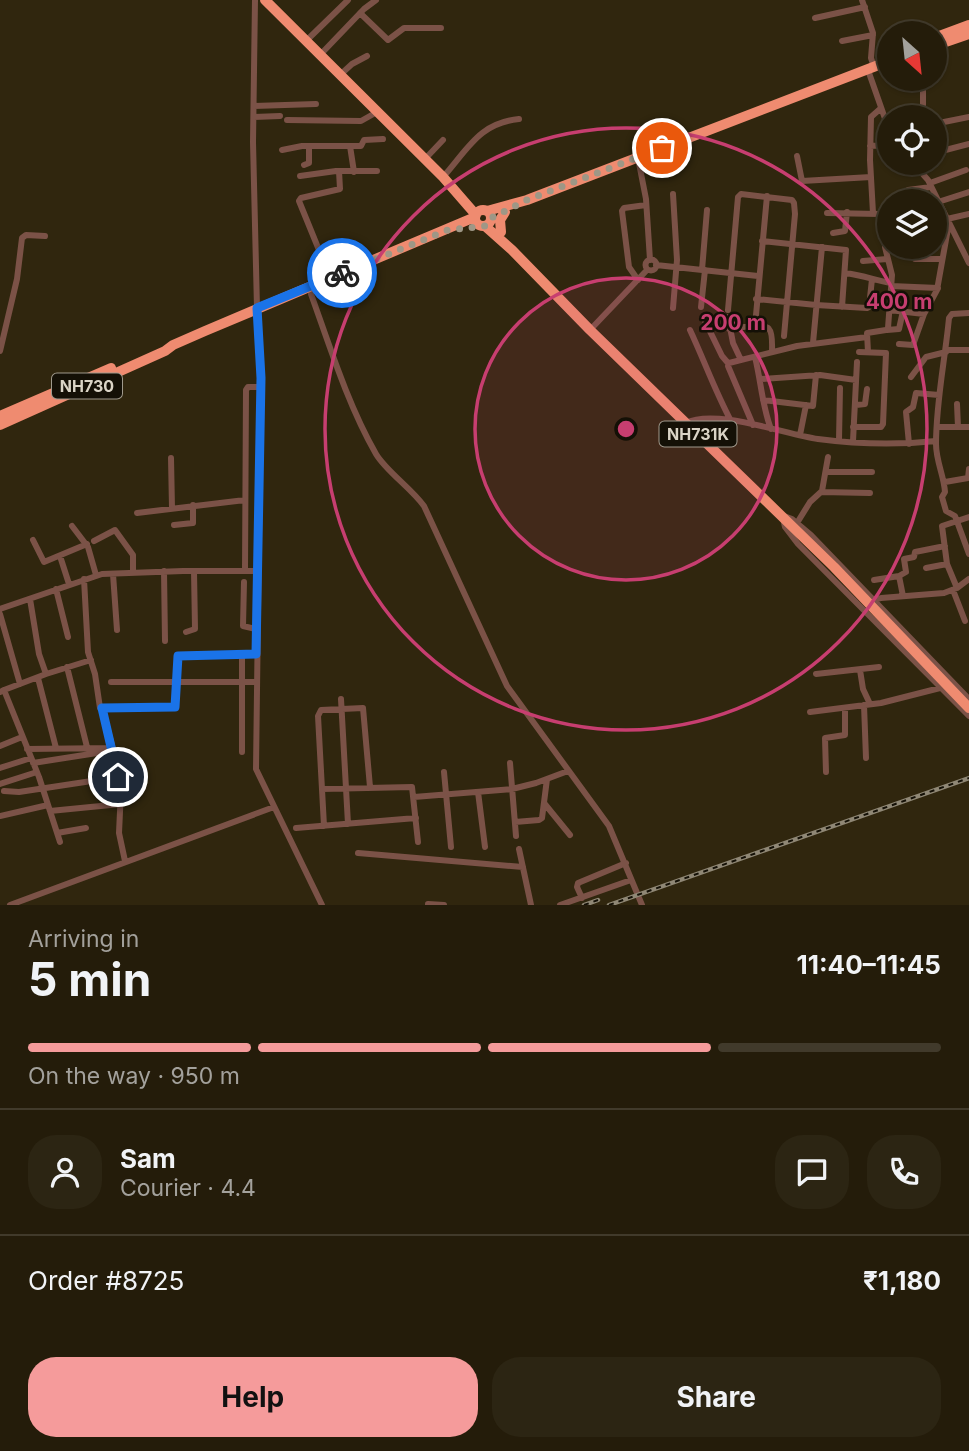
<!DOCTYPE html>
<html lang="en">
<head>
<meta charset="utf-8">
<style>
  :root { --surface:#241c0a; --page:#2c2513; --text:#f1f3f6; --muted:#a3a19c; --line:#413a2b; --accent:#f59b9b }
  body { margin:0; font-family:Inter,sans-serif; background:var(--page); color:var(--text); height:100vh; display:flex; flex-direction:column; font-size:26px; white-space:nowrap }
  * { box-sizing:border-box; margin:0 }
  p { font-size:23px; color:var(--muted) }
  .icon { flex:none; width:38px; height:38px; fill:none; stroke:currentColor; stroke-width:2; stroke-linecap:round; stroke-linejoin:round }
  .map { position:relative; height:905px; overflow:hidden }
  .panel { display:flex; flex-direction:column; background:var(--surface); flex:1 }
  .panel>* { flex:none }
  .needle { width:46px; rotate:153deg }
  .buttons { position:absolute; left:877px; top:21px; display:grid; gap:14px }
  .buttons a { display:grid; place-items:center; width:70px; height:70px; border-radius:50%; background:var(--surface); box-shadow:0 2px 5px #0004,0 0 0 2px var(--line); font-size:35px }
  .pin { position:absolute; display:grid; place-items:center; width:60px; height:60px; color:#fff; margin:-30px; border:4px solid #fff; border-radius:50%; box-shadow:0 2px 7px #0007 }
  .courier { position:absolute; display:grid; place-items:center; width:70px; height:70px; margin:-35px; border:5px solid #1a73e8; border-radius:50%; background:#fff; color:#222; box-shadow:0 2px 9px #0007 }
  .summary em { font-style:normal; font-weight:700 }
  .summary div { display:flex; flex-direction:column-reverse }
  .summary { display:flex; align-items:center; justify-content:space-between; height:119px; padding:0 28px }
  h1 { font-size:46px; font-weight:700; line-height:52px }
  .bar { display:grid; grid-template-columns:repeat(4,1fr); gap:10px 7px; align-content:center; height:84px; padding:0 28px }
  .bar i { height:9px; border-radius:5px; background:var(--line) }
  .bar .selected { background:var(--accent) }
  .bar p { grid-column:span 4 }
  .line { display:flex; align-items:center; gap:18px; padding:0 28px; border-top:2px solid var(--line) }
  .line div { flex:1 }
  .round { display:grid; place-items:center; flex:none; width:74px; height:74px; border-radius:28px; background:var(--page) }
  .button { display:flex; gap:14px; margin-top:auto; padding:14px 28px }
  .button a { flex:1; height:80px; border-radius:28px; background:var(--accent); color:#111; font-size:28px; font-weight:700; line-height:80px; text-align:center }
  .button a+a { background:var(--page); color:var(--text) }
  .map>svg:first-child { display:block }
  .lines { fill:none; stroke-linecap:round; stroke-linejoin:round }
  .minor { stroke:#7b5247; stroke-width:6 }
  .highway { stroke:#ef8b70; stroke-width:10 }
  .rail-casing { stroke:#8f8775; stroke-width:4.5 }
  .rail { stroke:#141006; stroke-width:2; stroke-dasharray:5; stroke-linecap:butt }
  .done { stroke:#9e9786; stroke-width:7; stroke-dasharray:0 12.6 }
  .route { stroke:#1a73e8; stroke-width:9 }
  .ring { fill:none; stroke:#c73e70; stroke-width:3.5 }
  .labels { text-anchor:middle; stroke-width:5; stroke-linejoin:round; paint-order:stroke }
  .shield { fill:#141006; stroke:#9f998c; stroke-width:2 }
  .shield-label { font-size:16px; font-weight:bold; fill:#dad4c6 }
  .centre { fill:#c73e70; stroke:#141006; stroke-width:3.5 }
  .ring-label { font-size:21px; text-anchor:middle; font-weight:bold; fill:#c73e70; stroke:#141006; stroke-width:5; stroke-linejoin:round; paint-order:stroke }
</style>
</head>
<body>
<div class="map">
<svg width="969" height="905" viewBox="0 0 969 905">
  <rect width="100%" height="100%" fill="#30260e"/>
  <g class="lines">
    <path class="minor" d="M255 0 253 142 257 308 261 378 256 769 322 905
      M862 0 873 33 871 58 874 67
      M360 13 388 40 404 28H441
      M815 18 865 7
      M306 41 348 0
      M842 41 873 35
      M320 55 364 9 376 0
      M868 70 889 130
      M340 75 352 64 367 56
      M923 79V117
      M254 106 316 104
      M254 117 280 116
      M287 120 361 121 377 112
      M934 124 969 117
      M350 146 354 172
      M870 146 889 145
      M282 150 302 146H361L364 140 383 139
      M934 153 969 144
      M797 156 802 181 871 177
      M638 158 646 199 650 260
      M425 159 443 140
      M913 163 928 180 969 263
      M304 165 309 163V146
      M300 176 336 171H377
      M443 177C468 149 479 123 519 119
      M930 183 966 170
      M673 194 677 260 673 308
      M901 194 908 190 931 187
      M910 201 936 198
      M938 202 969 192
      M827 213 879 214 884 218H889
      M873 213 870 160 871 117 880 109
      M947 219 969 214
      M833 233 845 231 847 212
      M762 241 846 250 842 307
      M915 259H942
      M645.5 265a5.5 5.5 0 1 1 11 0a5.5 5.5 0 1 1-11 0Z
      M863 261 887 259
      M656 265 758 276
      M702 270 707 210
      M845 273C861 275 875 280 891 283
      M330 277 299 201 301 198 340 189 339 171
      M638 280 629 267 622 211 624 208 646 205
      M891 286 938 288
      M312 287 311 294C330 347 348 405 376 454 386 471 411 488 424 506L507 686 609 826 642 905
      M756 299 816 305 867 308 869 307 872 279
      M701 307 705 270
      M728 310 738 197 741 194 792 200 794 203 795 214 784 336
      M889 310 924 314
      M969 313 952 314 949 318C945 360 936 402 936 444 936 461 944 476 945 492L942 497 946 511 955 516 969 554
      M703 317 722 356 728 363
      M728 317 733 343 741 360
      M755 326 767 196
      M729 329C737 328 764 323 769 329 773 333 772 347 772 352
      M590 330 647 270
      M690 330C704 360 715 391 731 421
      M887 330 899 329 903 311
      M813 343 822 247
      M899 344 913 345 924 314 937 290 949 223
      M946 350H969
      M0 351 17 279 22 238 26 235 45 236
      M868 352 867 333 886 330 888 328 892 275 885 247 884 218
      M755 357C761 381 762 406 771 429
      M911 377 926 357 946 352
      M761 379 820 375 856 380
      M763 400 813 406 816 375
      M957 404 958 427
      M856 405 865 404 867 389
      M686 423C715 408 784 434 818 439 856 444 898 445 936 441
      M753 425 728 366 729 363 797 346 867 337
      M853 427H881L883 424 886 353 859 352
      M937 427H969
      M800 435 806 405
      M839 440 840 388
      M853 441 857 362
      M909 444 906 412 913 407 916 393 939 395
      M171 458 172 508
      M826 472H872
      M945 482 968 478 969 469
      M821 492 870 493
      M137 513 245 500
      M784 516 792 519 811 535 969 699
      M783 518 785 527 798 544 969 716
      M797 523 810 502 822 491 828 457
      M174 525 193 523V505
      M72 526 88 547 96 575
      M33 540 44 562 87 544
      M94 541 115 530 133 555V573
      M60 556 69 584
      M926 568 947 564
      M164 571 165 641
      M245 571 246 390 248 387H261
      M113 574 117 630
      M899 576 906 572 904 559 914 557 915 552 945 546
      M84 579 88 652 95 674 100 708 175 707 178 655 256 654
      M874 580 899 576 903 596
      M244 582 243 626 256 629
      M957 588 947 564 942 526 969 517
      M56 589 68 637
      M953 590 965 621
      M875 600 881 598 944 593 957 588 969 579
      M0 609 102 574 183 571H257
      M0 614 20 684
      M186 632 195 629 194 571
      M67 667 87 747
      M860 670 863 689 870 704
      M46 674 91 660
      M816 674 879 667
      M38 678 56 748
      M111 682H256
      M4 690 46 674 39 654 30 599
      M0 692 4 690 39 777 60 842
      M341 699 348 824
      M864 705 866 758
      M102 708 112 745 121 790 119 833 125 861
      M810 712 881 703 940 688
      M0 746 22 737
      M27 749 113 748
      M242 752V654
      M33 763 97 753 103 749
      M510 763 516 836
      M0 768 31 758
      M444 772 451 847
      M826 772 825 738 845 735V708
      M0 784 37 772
      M322 789 412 787 418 842
      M4 791 19 792 118 777
      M478 792 485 847
      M414 797 512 789 536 783 568 771
      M544 803 570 835
      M50 811 121 804
      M0 816 48 805
      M515 822 539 820 542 818 547 779
      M324 826 318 716 321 710 363 708 370 787
      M296 828 416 818
      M57 833 86 828
      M519 849 531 905
      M358 853 523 867
      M582 898 577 887 578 883 626 863
      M428 904 444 905
      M10 905 274 807
      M560 905 631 880"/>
    <path class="highway" d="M265 0 443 177 476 215
      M934 38 969 25
      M934 46 969 34
      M475 218a8 8 0 1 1 16 0a8 8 0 1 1-16 0Z
      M487 211 527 200 889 61
      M485 226 512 250 590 330 834 567 969 708
      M501 232 500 220 505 212
      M0 416 111 368
      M0 425 165 351 173 345 205 331 475 217"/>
    <g class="rail-casing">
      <path id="rail" d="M584 905 598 900
        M609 905 969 778"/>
    </g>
    <use href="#rail" class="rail"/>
  </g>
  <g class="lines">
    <path class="done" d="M342 273 448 230 485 226 491 218 527 200 662 148"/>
    <path class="route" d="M118 777 102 708 175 707 178 656 256 654 261 378 257 308 342 273"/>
  </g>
  <circle cx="626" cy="429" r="151" fill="#c73e70" fill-opacity=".12"/>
  <g class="ring">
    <circle cx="626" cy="429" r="151"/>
    <circle cx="626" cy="429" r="301"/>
  </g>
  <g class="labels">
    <g class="shield">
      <rect x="52" y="373.5" width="70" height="25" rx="5"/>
      <rect x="659.5" y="421.5" width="77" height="25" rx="5"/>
    </g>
    <g class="shield-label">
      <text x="87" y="392">NH730</text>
      <text x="698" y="440">NH731K</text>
    </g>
  </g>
  <circle cx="626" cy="429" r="10" class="centre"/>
  <g class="ring-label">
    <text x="899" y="309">400 m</text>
    <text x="733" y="330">200 m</text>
  </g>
</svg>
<div class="buttons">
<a><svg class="needle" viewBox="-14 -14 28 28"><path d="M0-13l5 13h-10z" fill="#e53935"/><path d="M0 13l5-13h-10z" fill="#a3a19c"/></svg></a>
<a><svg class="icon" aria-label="locate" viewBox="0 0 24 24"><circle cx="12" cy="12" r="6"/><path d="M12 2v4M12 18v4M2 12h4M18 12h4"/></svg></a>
<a><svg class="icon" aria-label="layers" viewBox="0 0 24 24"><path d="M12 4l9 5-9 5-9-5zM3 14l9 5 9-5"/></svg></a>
</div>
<div class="pin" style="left:662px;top:148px;background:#ea580c"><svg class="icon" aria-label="bag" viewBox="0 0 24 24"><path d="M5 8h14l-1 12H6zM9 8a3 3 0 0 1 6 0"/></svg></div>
<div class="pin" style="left:118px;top:777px;background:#1f2937"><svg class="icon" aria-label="home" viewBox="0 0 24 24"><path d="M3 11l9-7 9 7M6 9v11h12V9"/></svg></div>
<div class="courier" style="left:342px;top:273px"><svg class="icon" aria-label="bike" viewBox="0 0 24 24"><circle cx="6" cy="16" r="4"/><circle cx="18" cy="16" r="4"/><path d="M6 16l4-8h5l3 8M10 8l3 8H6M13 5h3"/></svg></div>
</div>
<section class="panel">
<div class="summary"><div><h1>5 min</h1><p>Arriving in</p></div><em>11:40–11:45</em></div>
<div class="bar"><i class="selected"></i><i class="selected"></i><i class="selected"></i><i></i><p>On the way · 950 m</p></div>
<div class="line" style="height:126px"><a class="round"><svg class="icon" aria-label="person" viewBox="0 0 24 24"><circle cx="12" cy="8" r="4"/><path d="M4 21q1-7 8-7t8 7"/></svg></a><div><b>Sam</b><p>Courier · 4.4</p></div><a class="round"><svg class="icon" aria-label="chat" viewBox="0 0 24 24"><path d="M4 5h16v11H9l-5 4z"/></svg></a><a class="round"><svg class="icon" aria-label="phone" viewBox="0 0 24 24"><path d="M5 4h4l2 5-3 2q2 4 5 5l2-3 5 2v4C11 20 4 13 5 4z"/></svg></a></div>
<div class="line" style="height:91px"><div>Order #8725</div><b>₹1,180</b></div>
<div class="button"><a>Help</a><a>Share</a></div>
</section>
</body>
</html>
